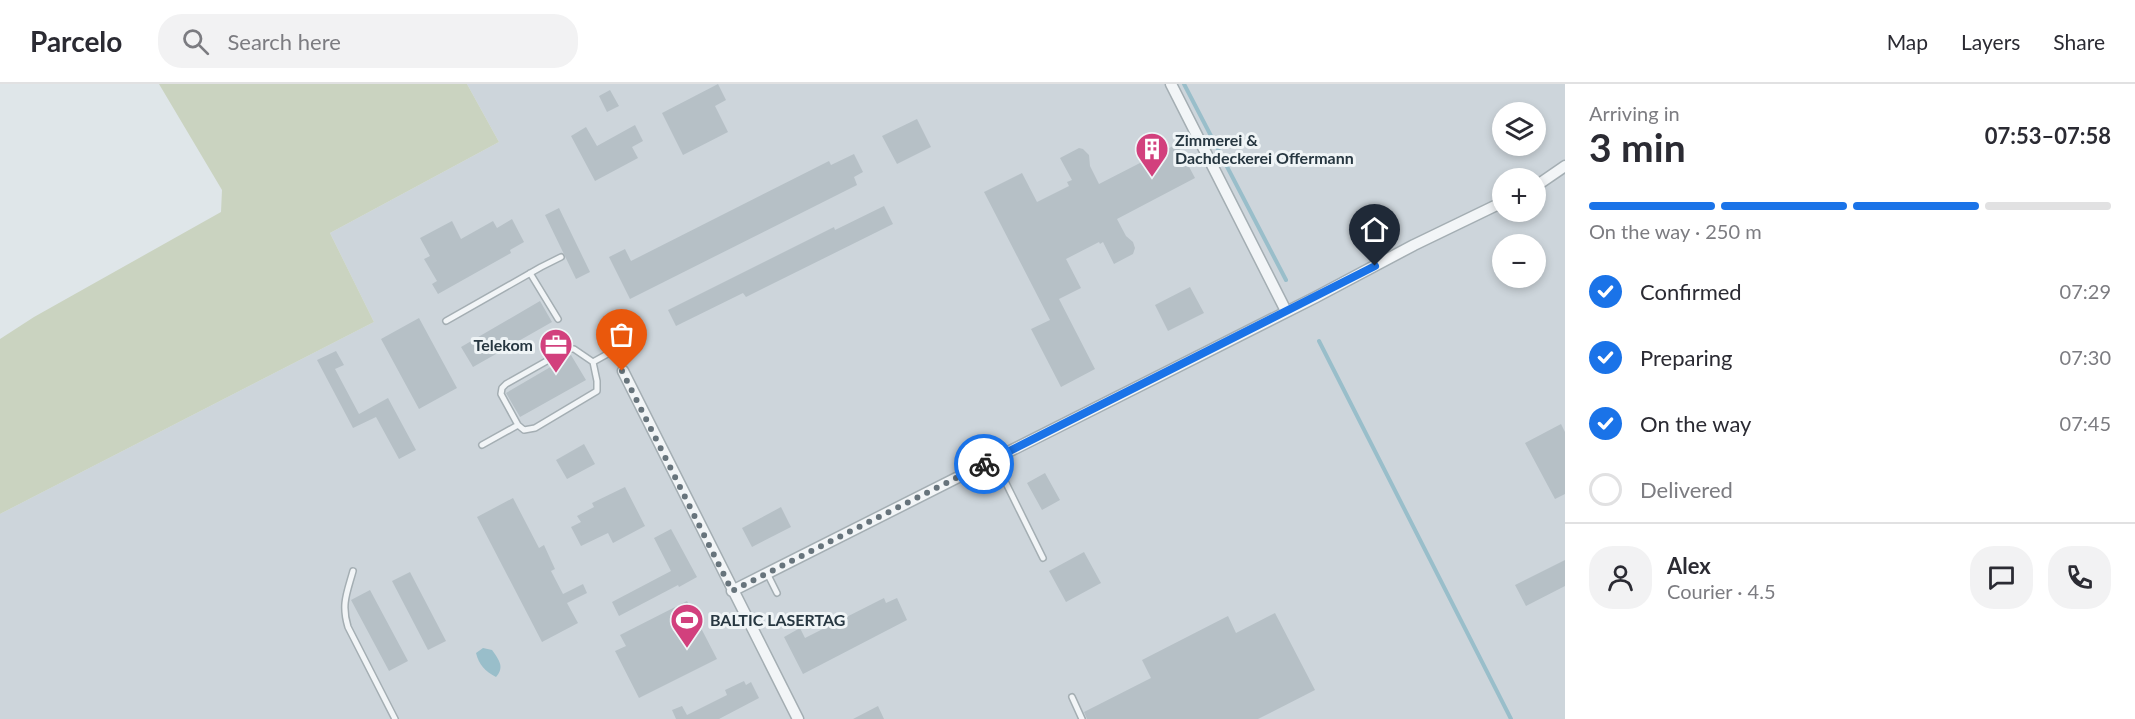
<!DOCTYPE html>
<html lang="en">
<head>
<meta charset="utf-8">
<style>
  :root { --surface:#fff; --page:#f2f2f3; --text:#2b2b33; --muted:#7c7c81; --line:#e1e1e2; --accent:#1a73e8 }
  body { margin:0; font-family:Lato,sans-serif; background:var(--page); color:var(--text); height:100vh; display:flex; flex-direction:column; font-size:22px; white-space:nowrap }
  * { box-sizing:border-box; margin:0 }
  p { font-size:20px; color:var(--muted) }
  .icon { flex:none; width:33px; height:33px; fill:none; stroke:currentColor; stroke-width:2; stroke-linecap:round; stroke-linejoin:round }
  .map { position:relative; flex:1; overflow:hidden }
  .side { display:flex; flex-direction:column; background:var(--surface); width:570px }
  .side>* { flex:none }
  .fabs { position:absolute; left:1492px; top:18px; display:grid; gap:12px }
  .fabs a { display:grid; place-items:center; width:54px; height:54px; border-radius:50%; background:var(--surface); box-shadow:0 3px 9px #0003; font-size:30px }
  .pin { position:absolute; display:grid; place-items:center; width:51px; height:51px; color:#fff; margin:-62px -26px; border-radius:50% 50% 50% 0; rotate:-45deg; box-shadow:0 0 6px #0007 }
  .pin .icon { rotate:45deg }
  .courier { position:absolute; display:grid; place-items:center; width:60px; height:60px; margin:-30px; border:4px solid #1a73e8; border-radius:50%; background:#fff; color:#222; box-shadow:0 2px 8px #0007 }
  .head em { font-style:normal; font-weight:700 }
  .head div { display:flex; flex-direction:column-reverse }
  .head { display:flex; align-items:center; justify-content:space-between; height:102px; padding:0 24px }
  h1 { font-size:39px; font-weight:700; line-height:45px }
  .bar { display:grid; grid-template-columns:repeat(4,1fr); gap:9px 6px; align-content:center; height:72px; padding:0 24px }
  .bar i { height:8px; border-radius:4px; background:var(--line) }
  .bar .selected { background:var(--accent) }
  .bar p { grid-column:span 4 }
  .line { display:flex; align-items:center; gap:15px; padding:0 24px; border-top:2px solid var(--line) }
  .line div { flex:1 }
  .round { display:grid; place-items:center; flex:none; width:63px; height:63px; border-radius:24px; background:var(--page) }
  ol { padding:0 24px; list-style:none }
  li { display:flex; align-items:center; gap:18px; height:66px }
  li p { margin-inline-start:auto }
  li .icon { padding:6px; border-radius:50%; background:var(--accent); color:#fff; stroke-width:4 }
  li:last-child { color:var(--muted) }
  li i { width:33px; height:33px; border:3px solid var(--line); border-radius:50% }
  header { display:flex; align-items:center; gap:36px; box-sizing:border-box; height:84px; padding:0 30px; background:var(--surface); border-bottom:2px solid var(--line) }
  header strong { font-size:28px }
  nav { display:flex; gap:33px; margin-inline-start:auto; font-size:21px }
  .search { width:420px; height:54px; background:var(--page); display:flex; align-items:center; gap:15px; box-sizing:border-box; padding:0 21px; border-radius:24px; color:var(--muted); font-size:22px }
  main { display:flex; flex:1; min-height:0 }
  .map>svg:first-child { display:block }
  .built { fill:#cdd5db; fill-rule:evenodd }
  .green { fill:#cad3c0 }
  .water { fill:#99beca }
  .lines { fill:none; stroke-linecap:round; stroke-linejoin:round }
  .stream { stroke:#99beca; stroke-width:4 }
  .building { fill:#b6c0c6 }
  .lane-casing { stroke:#a4aeb3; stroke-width:8 }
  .street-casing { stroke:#a4aeb3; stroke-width:13 }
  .lane { stroke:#f2f5f7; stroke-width:5 }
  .street { stroke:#f2f5f7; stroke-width:10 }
  .done { stroke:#67747c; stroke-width:6; stroke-dasharray:0 10.8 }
  .route { stroke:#1a73e8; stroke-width:8 }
  .labels { text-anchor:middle; stroke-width:6; stroke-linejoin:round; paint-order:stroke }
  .poi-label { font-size:16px; font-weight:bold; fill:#273741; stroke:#eff4f6; text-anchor:start }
</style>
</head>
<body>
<header>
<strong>Parcelo</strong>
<div class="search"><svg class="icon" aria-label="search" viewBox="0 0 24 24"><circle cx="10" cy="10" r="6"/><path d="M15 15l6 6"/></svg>Search here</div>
<nav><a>Map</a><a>Layers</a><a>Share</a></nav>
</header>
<main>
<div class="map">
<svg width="1565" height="635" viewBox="0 0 1565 635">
  <rect width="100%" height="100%" fill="#dfe6e9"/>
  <path class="built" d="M467 0H1565V635H0V430L374 238 330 149 499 58ZM1503 28H1536V62H1503ZM1503 94H1536V128H1503ZM1503 160H1536V194H1503Z"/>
  <path class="green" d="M159 0H467L499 58 330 149 374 238 0 430V255L34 233 221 128 222 106Z"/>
  <path class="water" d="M483 564 492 566C499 576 505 583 496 593 485 587 479 581 476 569Z"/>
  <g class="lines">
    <path class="stream" d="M1184 0 1286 196
      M1319 257 1511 635"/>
  </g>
  <path class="building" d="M718 0 726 16 715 22 728 48 683 71 662 29Z
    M610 6 619 22 607 28 599 12Z
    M917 35 931 63 897 80 882 52Z
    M635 41 643 57 632 63 638 74 595 97 571 52 586 43 597 62Z
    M1177 60 1195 94 1117 135 1126 152 1133 158 1135 164 1133 170 1114 180 1103 158 1100 160 1099 158 1066 175 1081 204 1059 215 1095 285 1061 303 1031 245 1050 236 984 108 1022 89 1037 118 1069 102 1067 98 1072 96 1060 74 1079 64 1083 65 1089 71 1090 82 1099 100Z
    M854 70 863 88 854 93 857 101 630 215 609 173 625 165 631 177 829 77 831 81Z
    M884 122 893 140 746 213 743 209 676 242 668 226 834 143 835 146Z
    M559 124 590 188 576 195 545 131Z
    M512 135 524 158 510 166 511 169 438 210 432 200 437 197 424 175 430 172 420 154 452 137 461 155 493 137 497 144Z
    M1190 203 1204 229 1168 247 1155 221Z
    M540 217 552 238 473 283 461 263Z
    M419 234 457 304 419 325 381 255Z
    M336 267 344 281 335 285 359 330 388 314 416 366 399 375 376 333 353 344 317 276Z
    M571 271 586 296 520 333 506 309Z
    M1561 340 1565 348V410L1555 415 1525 359Z
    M584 360 595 380 567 395 556 376Z
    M1045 389 1060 416 1042 426 1027 399Z
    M625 403 645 442 613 459 608 449 581 462 571 443 581 438 577 432 594 423 592 419Z
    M513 414 539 464 544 461 555 485 551 487 563 510 583 500 587 509 567 519 578 539 542 558 477 433Z
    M781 423 791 443 752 463 742 444Z
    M671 445 697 493 679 503 678 501 619 532 612 518 671 487 654 454Z
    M1084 468 1101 499 1066 518 1049 487Z
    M1565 476V502L1526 522 1515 501Z
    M410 488 446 557 428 566 392 497Z
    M370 506 408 577 389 587 351 516Z
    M884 514 886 519 897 514 907 536 803 590 784 553 800 544 805 554Z
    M687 517 717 575 639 614 615 567 626 562 620 551Z
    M1275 529 1315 606 1258 635H1087L1084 628 1151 594 1142 576 1228 532 1236 549Z
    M744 597 746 601 751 598 759 614 719 635H676L672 626 682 622 687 631 727 611 725 606Z
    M878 622 884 635H853Z"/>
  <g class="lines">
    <g class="lane-casing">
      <path id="lane" d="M530 189 558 235
        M446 237 541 183 561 173
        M593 278 574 265H568L506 300 502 304 501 310 518 341 524 346 535 344 597 307V297L593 278 611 268
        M482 361 518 341
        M994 375 1043 474
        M353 487C347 509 341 520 348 543L395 635
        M767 489 777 509
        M1072 613 1082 635"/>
    </g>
    <g class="street-casing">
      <path id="street" d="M1171 0 1286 227
        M1536 102 1565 82
        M623 287 798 635
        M732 507 1316 213 1414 161 1503 118"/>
    </g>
    <use href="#lane" class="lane"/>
    <use href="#street" class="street"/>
  </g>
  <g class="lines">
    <path class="done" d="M622 287 732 507 984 380"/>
    <path class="route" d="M984 380 1375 182"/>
  </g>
  <defs>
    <g id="building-pin" transform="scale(1.725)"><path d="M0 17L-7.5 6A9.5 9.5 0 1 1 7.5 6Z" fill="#d2407d" stroke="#eff4f6"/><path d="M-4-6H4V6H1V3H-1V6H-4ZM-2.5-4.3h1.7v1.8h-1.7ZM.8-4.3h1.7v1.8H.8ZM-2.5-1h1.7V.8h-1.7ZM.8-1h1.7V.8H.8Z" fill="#fff"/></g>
    <g id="office-pin" transform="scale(1.725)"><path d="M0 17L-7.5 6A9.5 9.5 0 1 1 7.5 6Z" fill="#d2407d" stroke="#eff4f6"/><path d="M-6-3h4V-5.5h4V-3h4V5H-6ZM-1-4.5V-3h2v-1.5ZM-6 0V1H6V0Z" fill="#fff"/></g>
    <g id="stadium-pin" transform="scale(1.725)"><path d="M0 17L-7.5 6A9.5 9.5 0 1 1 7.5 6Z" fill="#d2407d" stroke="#eff4f6"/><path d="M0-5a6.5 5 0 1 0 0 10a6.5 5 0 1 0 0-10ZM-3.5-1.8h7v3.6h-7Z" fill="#fff"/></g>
  </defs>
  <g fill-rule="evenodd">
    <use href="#building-pin" x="1152" y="65"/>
    <use href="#office-pin" x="556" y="261"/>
    <use href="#stadium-pin" x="687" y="536"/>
  </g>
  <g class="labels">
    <g class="poi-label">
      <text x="1175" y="62">Zimmerei &amp;<tspan x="1175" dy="18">Dachdeckerei Offermann</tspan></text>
      <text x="533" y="267" text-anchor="end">Telekom</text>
      <text x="710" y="542">BALTIC LASERTAG</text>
    </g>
  </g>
</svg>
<div class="fabs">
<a><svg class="icon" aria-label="layers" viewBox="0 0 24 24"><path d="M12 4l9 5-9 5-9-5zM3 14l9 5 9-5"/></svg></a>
<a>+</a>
<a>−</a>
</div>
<div class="pin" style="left:622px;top:287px;background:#ea580c"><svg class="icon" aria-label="bag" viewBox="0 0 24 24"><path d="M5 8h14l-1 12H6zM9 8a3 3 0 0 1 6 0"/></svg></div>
<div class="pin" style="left:1375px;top:182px;background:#1f2937"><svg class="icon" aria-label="home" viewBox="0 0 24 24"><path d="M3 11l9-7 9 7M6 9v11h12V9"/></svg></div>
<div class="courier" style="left:984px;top:380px"><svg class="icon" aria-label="bike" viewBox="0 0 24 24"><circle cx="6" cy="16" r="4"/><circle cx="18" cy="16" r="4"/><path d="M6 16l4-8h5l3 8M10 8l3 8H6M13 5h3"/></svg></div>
</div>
<section class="side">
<div class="head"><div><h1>3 min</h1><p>Arriving in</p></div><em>07:53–07:58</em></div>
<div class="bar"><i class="selected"></i><i class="selected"></i><i class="selected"></i><i></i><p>On the way · 250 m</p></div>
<ol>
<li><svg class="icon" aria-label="check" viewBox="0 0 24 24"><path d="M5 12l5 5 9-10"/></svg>Confirmed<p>07:29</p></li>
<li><svg class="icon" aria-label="check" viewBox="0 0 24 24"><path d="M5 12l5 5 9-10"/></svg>Preparing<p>07:30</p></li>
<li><svg class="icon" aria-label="check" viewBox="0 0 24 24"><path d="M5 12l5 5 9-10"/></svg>On the way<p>07:45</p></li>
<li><i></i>Delivered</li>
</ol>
<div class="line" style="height:108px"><a class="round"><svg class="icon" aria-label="person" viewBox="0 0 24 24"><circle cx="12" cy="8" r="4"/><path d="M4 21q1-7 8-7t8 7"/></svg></a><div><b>Alex</b><p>Courier · 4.5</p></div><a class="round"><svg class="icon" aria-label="chat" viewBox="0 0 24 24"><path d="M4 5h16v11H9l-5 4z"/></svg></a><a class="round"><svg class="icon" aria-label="phone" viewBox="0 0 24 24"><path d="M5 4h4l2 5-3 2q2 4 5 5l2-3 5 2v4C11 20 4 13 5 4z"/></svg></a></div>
</section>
</main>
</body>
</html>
